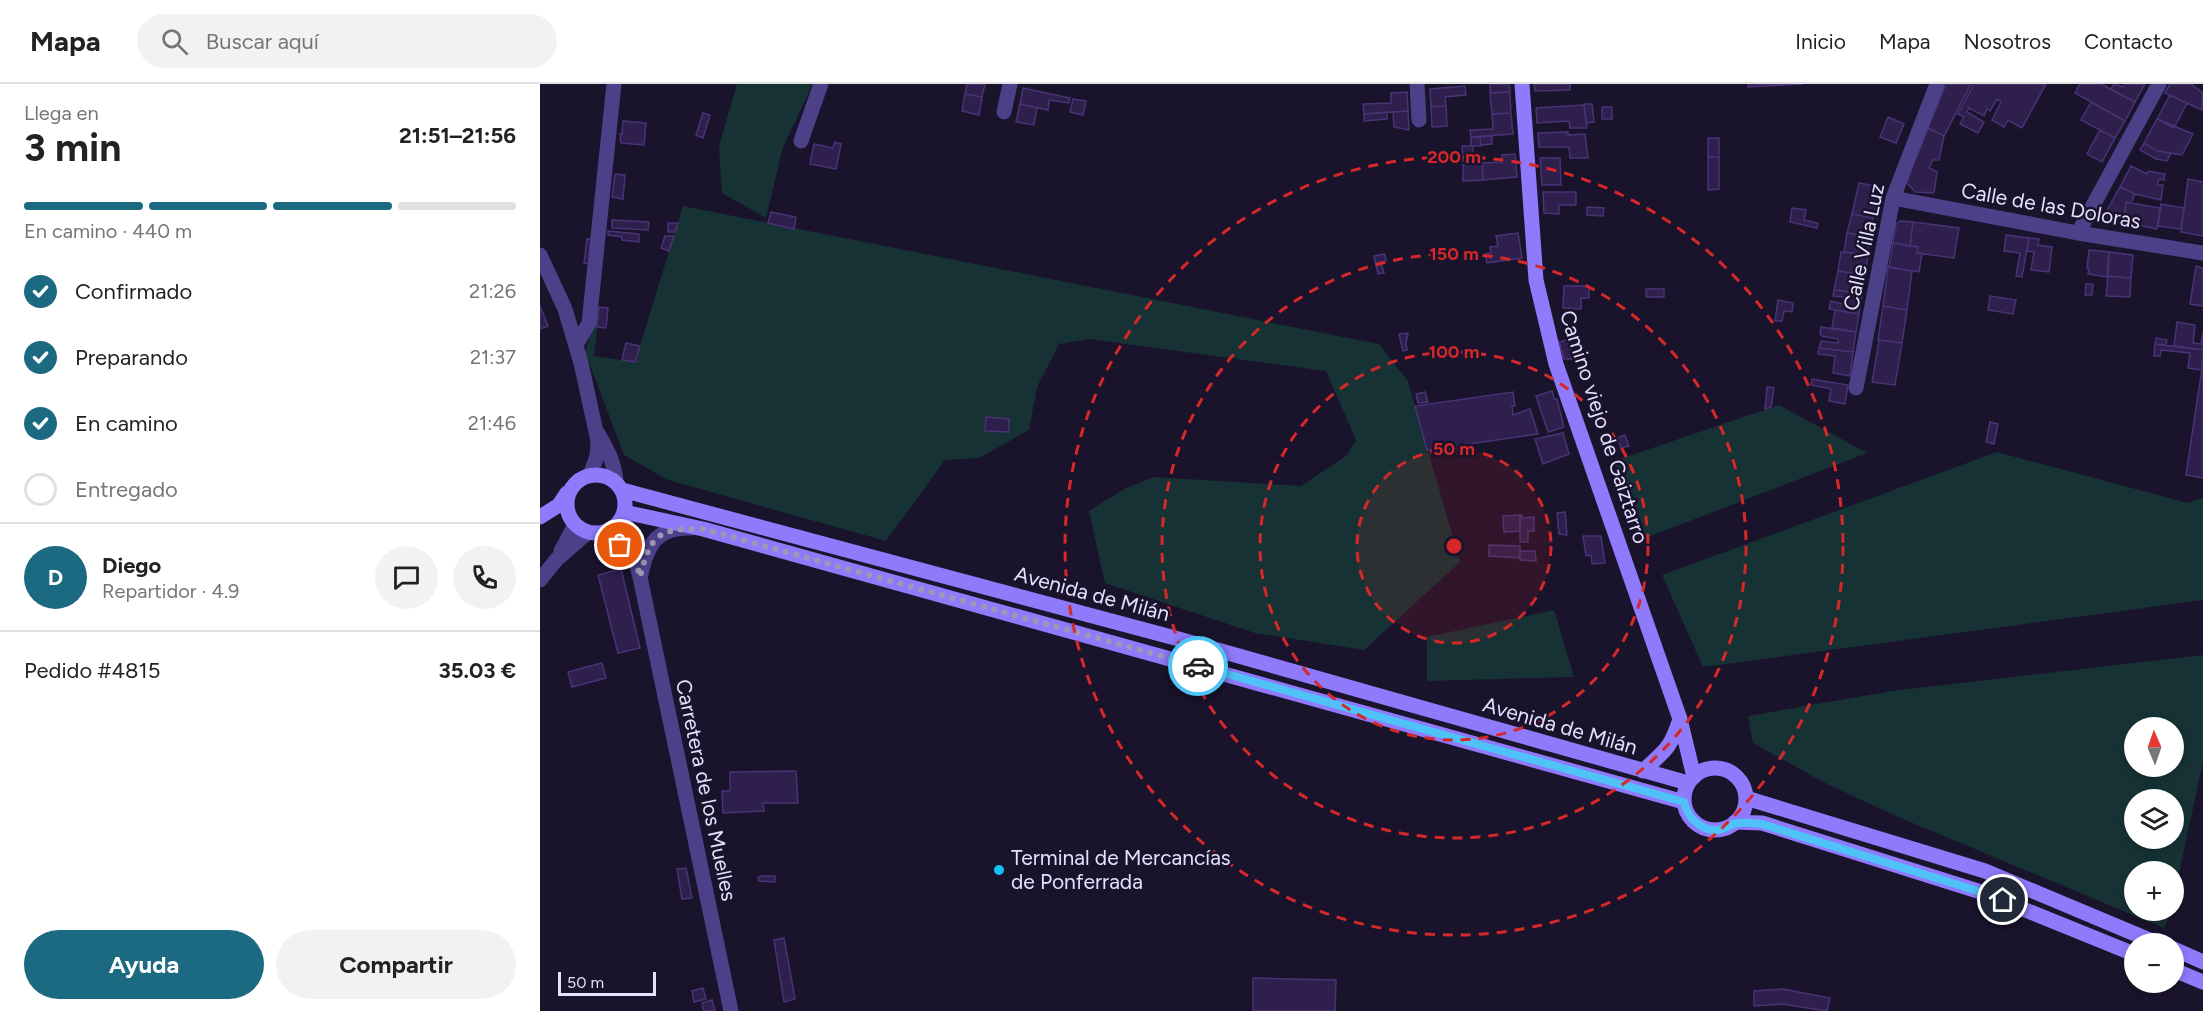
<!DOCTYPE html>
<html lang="es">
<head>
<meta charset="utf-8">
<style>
  :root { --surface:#fff; --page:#f2f2f2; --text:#222; --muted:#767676; --line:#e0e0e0; --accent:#1b6a81 }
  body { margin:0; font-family:Figtree,sans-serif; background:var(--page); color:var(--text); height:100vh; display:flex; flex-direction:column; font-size:22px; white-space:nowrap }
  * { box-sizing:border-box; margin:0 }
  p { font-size:20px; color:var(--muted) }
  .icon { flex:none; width:33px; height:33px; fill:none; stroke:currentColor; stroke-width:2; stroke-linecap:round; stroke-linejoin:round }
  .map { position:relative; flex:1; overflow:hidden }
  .sheet { display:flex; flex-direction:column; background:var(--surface); width:540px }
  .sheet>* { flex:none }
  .needle { width:39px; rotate:358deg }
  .buttons { position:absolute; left:1584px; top:633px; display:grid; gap:12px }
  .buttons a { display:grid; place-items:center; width:60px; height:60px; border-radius:50%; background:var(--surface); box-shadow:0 3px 9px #0003; font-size:30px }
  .scale { position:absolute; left:18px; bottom:15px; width:98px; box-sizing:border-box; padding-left:6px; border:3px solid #e6dffe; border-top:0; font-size:16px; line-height:21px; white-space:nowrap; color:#e6dffe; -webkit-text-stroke:4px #1a132c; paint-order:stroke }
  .pin { position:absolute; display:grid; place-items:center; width:51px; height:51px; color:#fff; margin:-26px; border:3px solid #fff; border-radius:50%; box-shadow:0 2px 6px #0007 }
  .courier { position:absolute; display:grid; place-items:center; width:60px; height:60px; margin:-30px; border:4px solid #4fc3f7; border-radius:50%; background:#fff; color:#222; box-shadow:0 2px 8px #0007 }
  .summary em { font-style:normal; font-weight:700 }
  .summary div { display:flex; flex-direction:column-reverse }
  .summary { display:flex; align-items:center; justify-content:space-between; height:102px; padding:0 24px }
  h1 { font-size:39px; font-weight:700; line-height:45px }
  .bar { display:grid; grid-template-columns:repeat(4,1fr); gap:9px 6px; align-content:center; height:72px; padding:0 24px }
  .bar i { height:8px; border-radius:4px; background:var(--line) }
  .bar .on { background:var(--accent) }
  .bar p { grid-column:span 4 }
  .line { display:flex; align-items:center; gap:15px; padding:0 24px; border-top:2px solid var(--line) }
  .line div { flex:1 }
  .round { display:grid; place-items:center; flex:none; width:63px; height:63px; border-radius:32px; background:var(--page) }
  ol { padding:0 24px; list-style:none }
  li { display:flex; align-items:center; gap:18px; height:66px }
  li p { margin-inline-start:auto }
  li .icon { padding:6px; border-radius:50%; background:var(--accent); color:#fff; stroke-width:4 }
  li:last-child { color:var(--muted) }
  li i { width:33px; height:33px; border:3px solid var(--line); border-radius:50% }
  .button { display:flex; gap:12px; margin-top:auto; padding:12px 24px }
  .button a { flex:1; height:69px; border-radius:36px; background:var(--accent); color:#fff; font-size:24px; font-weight:700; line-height:69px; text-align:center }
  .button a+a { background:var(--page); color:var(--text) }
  header { display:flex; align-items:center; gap:36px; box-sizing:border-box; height:84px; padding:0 30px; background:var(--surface); border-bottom:2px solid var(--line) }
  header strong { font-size:28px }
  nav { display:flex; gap:33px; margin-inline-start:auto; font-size:21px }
  .search { width:420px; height:54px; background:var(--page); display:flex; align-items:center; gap:15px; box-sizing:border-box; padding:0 21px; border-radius:33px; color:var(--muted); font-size:22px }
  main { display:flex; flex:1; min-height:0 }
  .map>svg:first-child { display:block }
  .green { fill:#163235; fill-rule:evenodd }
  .building { fill:#2e1f4c; stroke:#493377; stroke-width:1.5 }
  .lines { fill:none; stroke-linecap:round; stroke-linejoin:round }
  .street { stroke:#4c4088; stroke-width:15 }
  .secondary { stroke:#8e7afa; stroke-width:15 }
  .done { stroke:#9f98b4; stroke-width:6; stroke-dasharray:0 10.8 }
  .route { stroke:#4fc3f7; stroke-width:8 }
  .ring { fill:none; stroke:#d62828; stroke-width:3; stroke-dasharray:10 8 }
  .poi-dot { fill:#13c1f5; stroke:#1a132c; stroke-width:2 }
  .labels { text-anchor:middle; stroke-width:5; stroke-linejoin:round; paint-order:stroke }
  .street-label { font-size:21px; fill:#e6dffe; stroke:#1a132c }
  .poi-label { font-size:21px; fill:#e6dffe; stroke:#1a132c; text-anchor:start }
  .centre { fill:#d62828; stroke:#1a132c; stroke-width:3 }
  .ring-label { font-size:18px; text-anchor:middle; font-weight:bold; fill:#d62828; stroke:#1a132c; stroke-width:5; stroke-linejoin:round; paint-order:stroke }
</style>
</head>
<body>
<header>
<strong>Mapa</strong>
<div class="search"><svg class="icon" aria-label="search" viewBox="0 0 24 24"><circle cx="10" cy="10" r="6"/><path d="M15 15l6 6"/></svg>Buscar aquí</div>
<nav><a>Inicio</a><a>Mapa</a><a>Nosotros</a><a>Contacto</a></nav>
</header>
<main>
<section class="sheet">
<div class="summary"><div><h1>3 min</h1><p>Llega en</p></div><em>21:51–21:56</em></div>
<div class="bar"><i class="on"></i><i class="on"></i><i class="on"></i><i></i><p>En camino · 440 m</p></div>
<ol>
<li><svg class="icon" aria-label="check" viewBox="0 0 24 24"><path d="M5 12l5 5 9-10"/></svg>Confirmado<p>21:26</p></li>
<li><svg class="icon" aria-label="check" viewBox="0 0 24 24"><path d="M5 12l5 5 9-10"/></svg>Preparando<p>21:37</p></li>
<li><svg class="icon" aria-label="check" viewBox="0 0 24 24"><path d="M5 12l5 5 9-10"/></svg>En camino<p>21:46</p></li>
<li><i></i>Entregado</li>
</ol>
<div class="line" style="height:108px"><b class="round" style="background:var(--accent);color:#fff">D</b><div><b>Diego</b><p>Repartidor · 4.9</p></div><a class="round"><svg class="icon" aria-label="chat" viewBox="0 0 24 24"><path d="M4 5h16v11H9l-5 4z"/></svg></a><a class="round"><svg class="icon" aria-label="phone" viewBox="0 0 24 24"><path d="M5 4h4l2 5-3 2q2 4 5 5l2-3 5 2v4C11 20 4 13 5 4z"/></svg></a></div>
<div class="line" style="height:78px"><div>Pedido #4815</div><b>35.03 €</b></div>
<div class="button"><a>Ayuda</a><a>Compartir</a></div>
</section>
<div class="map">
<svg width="1663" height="927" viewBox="0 0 1663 927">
  <rect width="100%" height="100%" fill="#1a132c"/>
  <path class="green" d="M197 0H273L243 63 226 134 182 109 179 62Z
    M143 122 839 260 868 297 920 478 824 566 715 549 565 499 549 427 586 404 614 393 761 402 806 372 816 356 786 287 549 255 519 260 497 303 489 346 439 374 405 376 346 457 128 396 84 371 45 268 60 220 54 272 95 278Z
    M1239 321 1327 369 1103 455 1074 377Z
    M1457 368 1648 419 1663 414V516L1163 583 1122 491Z
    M1014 526 1034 593 887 597V553Z
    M1663 571V678L1634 812V788H1594V826L1630 827 1628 836 1624 844 1356 732 1285 699 1213 659 1208 632 1352 607ZM1594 644H1634V682H1594ZM1594 716H1634V754H1594Z"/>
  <path class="building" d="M427 0H445L442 13 425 10Z
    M950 0H969L970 8 950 9Z
    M994 0H1030V6L995 7Z
    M1208 0H1263L1208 3Z
    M1406 0H1431L1404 52 1388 44Z
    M1434 0H1506L1482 44 1468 36 1464 43 1452 36 1461 18 1457 15 1450 27 1447 25 1444 32 1429 24 1427 28 1444 38 1438 49 1420 40 1424 33 1418 30Z
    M1540 0H1561L1595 18 1585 37 1535 9Z
    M1574 0 1583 3 1584 0H1605L1595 18 1571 5Z
    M1630 0H1651L1663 9 1662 26 1625 9Z
    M925 2 926 11 905 13 906 22 891 23 890 5Z
    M483 4 530 14 529 19 509 16 508 26 480 20Z
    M867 8 868 27 824 30 823 20 851 19V9Z
    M966 8H970L971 29 952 30 950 9Z
    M425 10 442 13 439 31 422 27Z
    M1630 11 1647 19 1634 44 1617 35Z
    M533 15 546 17 543 31 530 28Z
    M1551 18 1585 37 1575 54 1541 36Z
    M480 20 497 24 494 41 476 38Z
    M1044 20H1052L1054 38 1046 39Z
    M1044 21 1047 44H1030L1029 37 997 39 996 24Z
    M906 22 907 42 892 43 891 23Z
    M1062 23H1072V35H1062Z
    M868 27 869 46 854 43 853 28Z
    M847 28V35L824 37V30Z
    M163 29 170 31 163 54 156 51Z
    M971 29 973 50 931 53 930 46 953 45 952 30Z
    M1348 33 1364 40 1356 59 1340 53Z
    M1617 35 1653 50 1642 71 1617 67 1604 59Z
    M83 37 106 39 104 61 81 59 80 50H82Z
    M1388 44 1404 52 1399 76H1393L1389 84 1397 88 1394 109 1375 108 1366 98Z
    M1560 46 1575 54 1562 78 1547 70Z
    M1028 48V51L1045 50 1048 74H1030L1029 63H999L998 49Z
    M952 52V60L941 61 940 53Z
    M931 53H940L941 62H933V72L942 71 943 96 923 97V81L933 80V77H923L922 62H931Z
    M1168 54H1179V73H1168Z
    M295 58 301 60 296 85 270 80 274 60 293 64Z
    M1604 59 1617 67 1631 69 1627 77 1616 75 1600 66Z
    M975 70 977 93 943 96 942 79 962 78V71Z
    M1168 73H1179V105L1168 106Z
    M1000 74H1020L1021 101H1002Z
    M1591 82 1607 90 1608 87 1625 90 1624 96 1619 95 1617 101H1623L1621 116 1595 110 1580 103Z
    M75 90 85 91 83 115 72 113Z
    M1648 95 1663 98V152L1641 148Z
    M1319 99 1340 103 1333 134 1312 130Z
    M1580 103 1595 110 1591 119 1586 118 1584 138 1569 136 1566 128Z
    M1003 108H1036V121H1019V130L1004 129Z
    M1586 118 1620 124 1617 145 1584 138Z
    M1621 120 1644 124 1641 145 1618 142Z
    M1047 123 1064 124 1063 132 1047 131Z
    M1252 124 1266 126 1264 136 1278 139 1277 144 1250 138Z
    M231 128 256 133 254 145 228 139Z
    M1312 130 1333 134 1330 153 1307 149Z
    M72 136 109 138 108 146 72 144Z
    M1360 137 1373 138 1370 162 1353 159 1356 140Z
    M1373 138 1419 144 1414 174 1377 169 1378 163 1370 162Z
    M128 139H138L135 148H128Z
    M68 147 99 150V158L82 156V153L68 151Z
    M978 149 982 174 947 179 945 170 951 169 950 163 958 162 956 152Z
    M1307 149 1330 153 1328 171 1304 168Z
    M1466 151 1489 154 1482 193 1476 192 1480 169 1464 167Z
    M125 152H134L129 167 121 164Z
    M1489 154 1499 155 1498 161 1512 163 1509 188 1491 186 1494 168 1487 167Z
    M47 155 52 156 49 180 44 179Z
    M1353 159 1378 163 1377 169H1382L1379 188 1349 183Z
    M1549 166 1569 168 1567 193 1548 190 1549 185 1547 184Z
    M1301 168 1328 171 1325 191 1298 187Z
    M1569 168 1593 171 1591 194 1568 192Z
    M845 170 846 177 841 178 844 189 838 190 834 172Z
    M1656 182 1663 184V222L1650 220Z
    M1348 183 1372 187 1367 226 1343 222Z
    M1298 187 1325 191 1323 209 1294 206Z
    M1568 192 1591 194 1590 213 1566 212Z
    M1546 200H1553L1552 211H1545Z
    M1024 202H1049V214H1041V225L1023 224Z
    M1106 205H1124V213H1106Z
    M1294 206 1322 210 1319 230 1289 225 1291 217 1303 220 1304 213 1293 212Z
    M1450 212 1476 216 1473 230 1448 226Z
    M1238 216 1253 219 1252 228 1244 227 1242 237H1235Z
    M0 222 8 242 0 245Z
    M1343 222 1367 226 1362 259 1338 256Z
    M59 223 68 224 66 244 57 243Z
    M1295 226 1319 230 1316 248 1292 244Z
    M1637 238 1655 241 1653 259 1661 260 1663 248V266L1634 262Z
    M1281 243 1316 248 1313 268 1279 264 1281 257 1298 259V255L1282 252 1280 250Z
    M868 249 866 259 867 266 863 267 859 250Z
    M1616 254 1627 256 1626 261 1615 260Z
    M1027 256 1033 275H1024L1019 258Z
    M1339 256 1362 259 1355 301 1332 298Z
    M86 259 100 262 95 278 82 276Z
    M1615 260 1663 266 1662 286 1648 284 1650 269 1621 266 1620 272H1614Z
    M1279 264 1313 268 1310 292 1293 289 1295 272 1278 270Z
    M1663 278V394L1646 391Z
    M1272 295 1308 301 1305 320 1289 317 1291 305 1271 301Z
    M1227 303 1234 304 1231 323 1225 325Z
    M1012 307 1014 315H1017L1024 343 1008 348 996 312Z
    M885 308 888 318 878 319 876 310Z
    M973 308 975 322H972L973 331 990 325 998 350 887 366 875 322Z
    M446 333 469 335V348L445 347Z
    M1450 338 1458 340 1454 360 1446 358Z
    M1023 349 1029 370 1003 380 995 355Z
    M1085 351 1089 362 1081 364 1077 354Z
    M1025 428 1027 451 1019 450 1017 429Z
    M980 431V447L964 448 963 432Z
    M980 431H982V434L994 433V447H988V458H980Z
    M1043 452H1061L1065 479 1052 480 1051 471 1046 472Z
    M949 461 980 462V474L949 472Z
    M980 467H995L996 477 980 476Z
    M81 485 100 564 78 569 58 491Z
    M62 579 66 594 32 603 28 588Z
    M256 687 258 719H223L224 727 183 729 182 707H190V688Z
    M146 784 152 814 142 815 137 785Z
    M220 792H235V798L219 797 218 794Z
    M244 854 255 915 244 918 234 856Z
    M713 894 796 896 795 927H713Z
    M163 904 166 915 154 918 152 907Z
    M1243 905 1290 914 1287 927 1242 920 1214 922V907Z
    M172 916 175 927H164L162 919Z"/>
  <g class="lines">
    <path class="street" d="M877 0 879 36
      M464 28 470 0
      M261 57 281 0
      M1353 114 1538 149 1663 169
      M1538 149 1619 0
      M0 171 25 225 41 279 58 357 57 372 50 391
      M36 261 49 239 74 0
      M1316 304 1353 114 1397 0
      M57 348C67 365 75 379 76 398
      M83 432 100 493 191 927
      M61 449 80 461 94 475
      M21 467 35 441
      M101 490C108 459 117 443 152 444
      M0 496 17 475 48 448"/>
    <path class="secondary" d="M982 0 996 196 1016 280 1140 635 1154 693
      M27 420a29 29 0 1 1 58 0a29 29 0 1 1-58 0Z
      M82 406 635 554 1148 699
      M84 428 163 445 1144 718
      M0 433 19 421 27 409
      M1144 715a31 31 0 1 1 62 0a31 31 0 1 1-62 0Z
      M1103 687C1125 666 1130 666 1140 635
      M1206 714 1445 787 1619 860
      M1195 738 1222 739 1441 808 1594 870
      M1634 865 1663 878
      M1634 886 1663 898"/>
  </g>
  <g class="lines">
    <path class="done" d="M80 461 96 477 100 493C110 450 120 444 163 445L658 582"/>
    <path class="route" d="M658 582 1144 718C1147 732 1160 747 1177 746 1185 746 1191 739 1198 739 1206 738 1214 739 1222 740L1441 808 1463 816"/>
  </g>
  <circle cx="914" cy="462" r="97" fill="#d62828" fill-opacity=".12"/>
  <g class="ring">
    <circle cx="914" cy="462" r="97"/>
    <circle cx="914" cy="462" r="194"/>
    <circle cx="914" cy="462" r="292"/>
    <circle cx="914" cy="462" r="389"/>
  </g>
  <circle class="poi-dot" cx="459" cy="786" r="6"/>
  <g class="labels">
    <g class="street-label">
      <text transform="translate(1511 122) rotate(10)" y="7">Calle de las Doloras</text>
      <text transform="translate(1324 163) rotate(-78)" y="7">Calle Villa Luz</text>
      <text transform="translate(1064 343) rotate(72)" y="7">Camino viejo de Gaiztarro</text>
      <text transform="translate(552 510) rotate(15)" y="7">Avenida de Milán</text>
      <text transform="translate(1020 642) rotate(16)" y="7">Avenida de Milán</text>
      <text transform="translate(166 706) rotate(78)" y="7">Carretera de los Muelles</text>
    </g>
    <g class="poi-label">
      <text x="471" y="781">Terminal de Mercancías<tspan x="471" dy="24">de Ponferrada</tspan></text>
    </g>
  </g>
  <circle cx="914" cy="462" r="9" class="centre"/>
  <g class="ring-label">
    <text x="914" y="79">200 m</text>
    <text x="914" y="176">150 m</text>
    <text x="914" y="274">100 m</text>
    <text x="914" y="371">50 m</text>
  </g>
</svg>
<div class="buttons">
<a><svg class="needle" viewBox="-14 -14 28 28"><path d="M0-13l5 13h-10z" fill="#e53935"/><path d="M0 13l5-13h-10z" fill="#767676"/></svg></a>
<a><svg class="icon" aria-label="layers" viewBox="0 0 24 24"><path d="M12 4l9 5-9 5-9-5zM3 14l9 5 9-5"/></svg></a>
<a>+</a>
<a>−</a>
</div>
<div class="scale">50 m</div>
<div class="pin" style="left:80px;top:461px;background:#ea580c"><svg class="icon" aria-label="bag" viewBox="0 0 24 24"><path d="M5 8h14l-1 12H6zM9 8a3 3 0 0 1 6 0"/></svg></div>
<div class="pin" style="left:1463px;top:816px;background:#1f2937"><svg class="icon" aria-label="home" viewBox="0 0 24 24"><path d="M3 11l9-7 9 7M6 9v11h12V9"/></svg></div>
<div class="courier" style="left:658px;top:582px"><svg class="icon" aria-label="car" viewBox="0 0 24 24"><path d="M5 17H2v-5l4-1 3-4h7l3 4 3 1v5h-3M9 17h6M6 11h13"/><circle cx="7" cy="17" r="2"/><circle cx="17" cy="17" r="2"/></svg></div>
</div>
</main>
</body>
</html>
